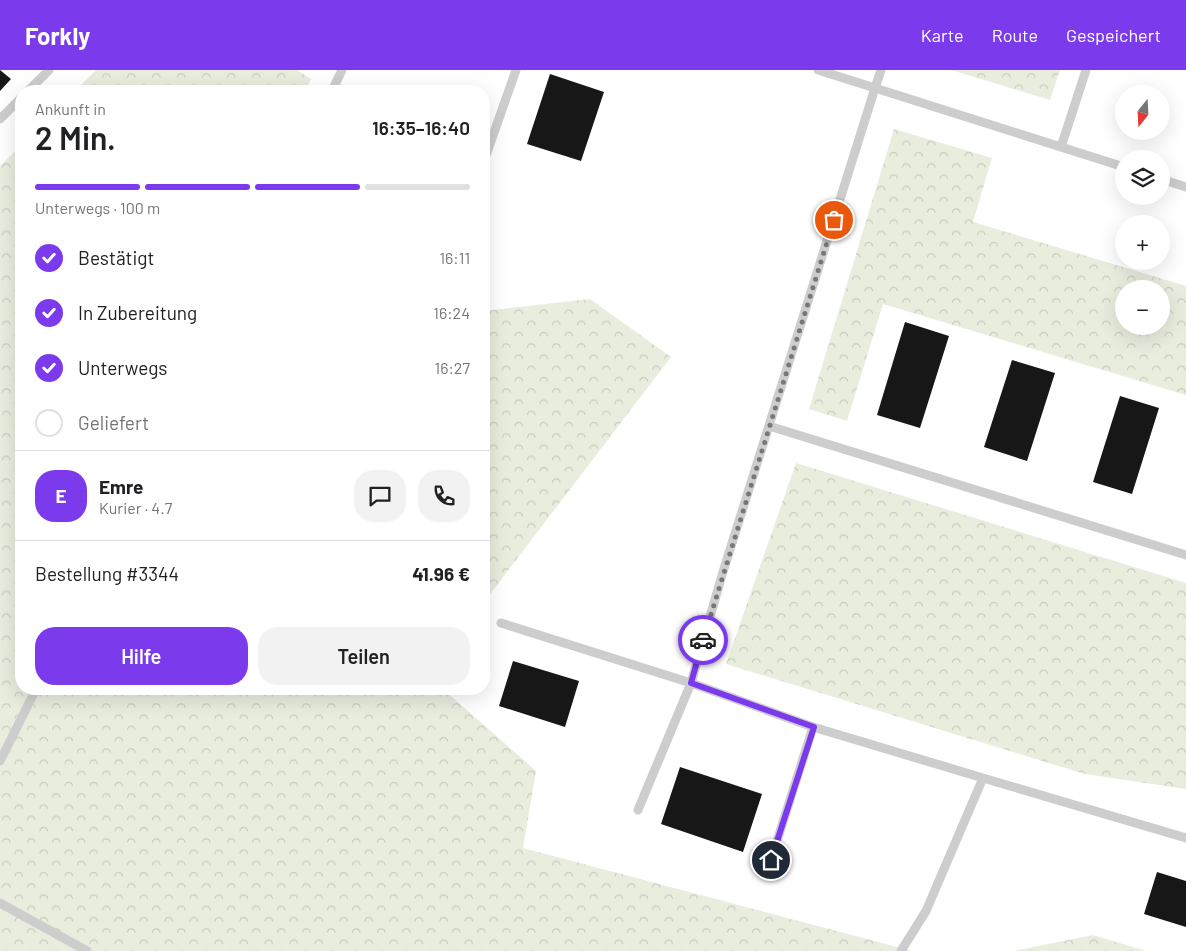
<!DOCTYPE html>
<html lang="de">
<head>
<meta charset="utf-8">
<style>
  :root { --surface:#fff; --page:#f2f2f2; --text:#202124; --muted:#757577; --line:#e0e0e0; --accent:#7c3aed }
  body { margin:0; font-family:Barlow,sans-serif; background:var(--page); color:var(--text); height:100vh; display:flex; flex-direction:column; font-size:19px; white-space:nowrap }
  * { box-sizing:border-box; margin:0 }
  p { font-size:16px; color:var(--muted) }
  .icon { flex:none; width:28px; height:28px; fill:none; stroke:currentColor; stroke-width:2; stroke-linecap:round; stroke-linejoin:round }
  .map { position:relative; flex:1; overflow:hidden }
  .sheet { position:absolute; left:15px; top:15px; width:475px; height:610px; display:flex; flex-direction:column; background:var(--surface); border-radius:20px; box-shadow:0 5px 20px #0002 }
  .sheet>* { flex:none }
  .needle { width:32px; rotate:198deg }
  .tools { position:absolute; left:1115px; top:15px; display:grid; gap:10px }
  .tools a { display:grid; place-items:center; width:55px; height:55px; border-radius:50%; background:var(--surface); box-shadow:0 5px 20px #0002; font-size:25px }
  .pin { position:absolute; display:grid; place-items:center; width:42px; height:42px; color:#fff; margin:-21px; border:2px solid #fff; border-radius:50%; box-shadow:0 1px 5px #0007 }
  .courier { position:absolute; display:grid; place-items:center; width:50px; height:50px; margin:-25px; border:4px solid #7c3aed; border-radius:50%; background:#fff; color:#222; box-shadow:0 1px 6px #0007 }
  .summary em { font-style:normal; font-weight:600 }
  .summary div { display:flex; flex-direction:column-reverse }
  .summary { display:flex; align-items:center; justify-content:space-between; height:85px; padding:0 20px }
  h1 { font-size:32px; font-weight:600; line-height:38px }
  .bar { display:grid; grid-template-columns:repeat(4,1fr); gap:8px 5px; align-content:center; height:60px; padding:0 20px }
  .bar i { height:6px; border-radius:4px; background:var(--line) }
  .bar .on { background:var(--accent) }
  .bar p { grid-column:span 4 }
  .line { display:flex; align-items:center; gap:12px; padding:0 20px; border-top:1px solid var(--line) }
  .line div { flex:1 }
  .round { display:grid; place-items:center; flex:none; width:52px; height:52px; border-radius:20px; background:var(--page) }
  ol { padding:0 20px; list-style:none }
  li { display:flex; align-items:center; gap:15px; height:55px }
  li p { margin-inline-start:auto }
  li .icon { padding:5px; border-radius:50%; background:var(--accent); color:#fff; stroke-width:4 }
  li:last-child { color:var(--muted) }
  li i { width:28px; height:28px; border:2px solid var(--line); border-radius:50% }
  .cta { display:flex; gap:10px; margin-top:auto; padding:10px 20px }
  .cta a { flex:1; height:58px; border-radius:20px; background:var(--accent); color:#fff; font-size:20px; font-weight:600; line-height:58px; text-align:center }
  .cta a+a { background:var(--page); color:var(--text) }
  header { display:flex; align-items:center; gap:30px; box-sizing:border-box; height:70px; padding:0 25px; background:var(--accent); color:#fff }
  header strong { font-size:24px }
  nav { display:flex; gap:28px; margin-inline-start:auto; font-size:18px }
  .map>svg:first-child { display:block }
  .forest { fill:url(#forest-crowns); fill-rule:evenodd }
  .building { fill:#171717 }
  .lines { fill:none; stroke-linecap:round; stroke-linejoin:round }
  .lane { stroke:#cdcdcd; stroke-width:9 }
  .done { stroke:#787878; stroke-width:5; stroke-dasharray:0 9 }
  .route { stroke:#7c3aed; stroke-width:6 }
</style>
</head>
<body>
<header>
<strong>Forkly</strong>
<nav><a>Karte</a><a>Route</a><a>Gespeichert</a></nav>
</header>
<div class="map">
<svg width="1186" height="881" viewBox="0 0 1186 881">
  <defs>
    <pattern id="forest-crowns" width="20" height="18" patternUnits="userSpaceOnUse" patternTransform="scale(1.25)"><rect width="20" height="18" fill="#e8edde"/><path d="M2 6a3 3 0 1 1 6 0M12 15a3 3 0 1 1 6 0" fill="none" stroke="#c7ccbf"/></pattern>
  </defs>
  <rect width="100%" height="100%" fill="#fff"/>
  <path class="forest" d="M96 0H297L311 9 306 21H75Z
    M951 0H1060L1050 30Z
    M894 59 992 88 973 152 1186 216V325L883 234 847 351 809 339ZM1124 219H1161V256H1124Z
    M21 75V619H443L536 701 523 778 912 881H0V96Z
    M590 229 671 287 484 532V241Z
    M796 393 1186 513V719L1085 704 726 594Z
    M1093 865 1146 881H1013Z"/>
  <path class="building" d="M0 0 11 9 0 21Z
    M550 4 604 22 581 91 527 74Z
    M905 252 949 266 920 358 877 345Z
    M1012 290 1055 303 1027 391 984 377Z
    M1120 326 1159 338 1132 424 1093 412Z
    M513 591 579 611 565 657 499 636Z
    M680 697 762 724 743 782 661 754Z
    M1157 802 1186 811V857L1144 844Z"/>
  <g class="lines">
    <path class="lane" d="M818 0 875 18 722 505 691 613 813 657 983 708 926 841 901 881
      M881 0 875 18 1124 97
      M28 21 49 0
      M332 21 342 0
      M0 49 21 28
      M1061 77 1086 0
      M484 91 516 0
      M1161 109 1186 117
      M769 356 1186 485
      M501 553 691 613 638 740
      M0 691 36 619
      M983 708 1186 768
      M771 790 813 657
      M0 833 87 881"/>
  </g>
  <g class="lines">
    <path class="done" d="M703 570 834 150"/>
    <path class="route" d="M703 570 691 613 814 657 771 790"/>
  </g>
</svg>
<div class="tools">
<a><svg class="needle" viewBox="-14 -14 28 28"><path d="M0-13l5 13h-10z" fill="#e53935"/><path d="M0 13l5-13h-10z" fill="#757577"/></svg></a>
<a><svg class="icon" aria-label="layers" viewBox="0 0 24 24"><path d="M12 4l9 5-9 5-9-5zM3 14l9 5 9-5"/></svg></a>
<a>+</a>
<a>−</a>
</div>
<div class="pin" style="left:834px;top:150px;background:#ea580c"><svg class="icon" aria-label="bag" viewBox="0 0 24 24"><path d="M5 8h14l-1 12H6zM9 8a3 3 0 0 1 6 0"/></svg></div>
<div class="pin" style="left:771px;top:790px;background:#1f2937"><svg class="icon" aria-label="home" viewBox="0 0 24 24"><path d="M3 11l9-7 9 7M6 9v11h12V9"/></svg></div>
<div class="courier" style="left:703px;top:570px"><svg class="icon" aria-label="car" viewBox="0 0 24 24"><path d="M5 17H2v-5l4-1 3-4h7l3 4 3 1v5h-3M9 17h6M6 11h13"/><circle cx="7" cy="17" r="2"/><circle cx="17" cy="17" r="2"/></svg></div>
<section class="sheet">
<div class="summary"><div><h1>2 Min.</h1><p>Ankunft in</p></div><em>16:35–16:40</em></div>
<div class="bar"><i class="on"></i><i class="on"></i><i class="on"></i><i></i><p>Unterwegs · 100 m</p></div>
<ol>
<li><svg class="icon" aria-label="check" viewBox="0 0 24 24"><path d="M5 12l5 5 9-10"/></svg>Bestätigt<p>16:11</p></li>
<li><svg class="icon" aria-label="check" viewBox="0 0 24 24"><path d="M5 12l5 5 9-10"/></svg>In Zubereitung<p>16:24</p></li>
<li><svg class="icon" aria-label="check" viewBox="0 0 24 24"><path d="M5 12l5 5 9-10"/></svg>Unterwegs<p>16:27</p></li>
<li><i></i>Geliefert</li>
</ol>
<div class="line" style="height:90px"><b class="round" style="background:var(--accent);color:#fff">E</b><div><b>Emre</b><p>Kurier · 4.7</p></div><a class="round"><svg class="icon" aria-label="chat" viewBox="0 0 24 24"><path d="M4 5h16v11H9l-5 4z"/></svg></a><a class="round"><svg class="icon" aria-label="phone" viewBox="0 0 24 24"><path d="M5 4h4l2 5-3 2q2 4 5 5l2-3 5 2v4C11 20 4 13 5 4z"/></svg></a></div>
<div class="line" style="height:65px"><div>Bestellung #3344</div><b>41.96 €</b></div>
<div class="cta"><a>Hilfe</a><a>Teilen</a></div>
</section>
</div>
</body>
</html>
